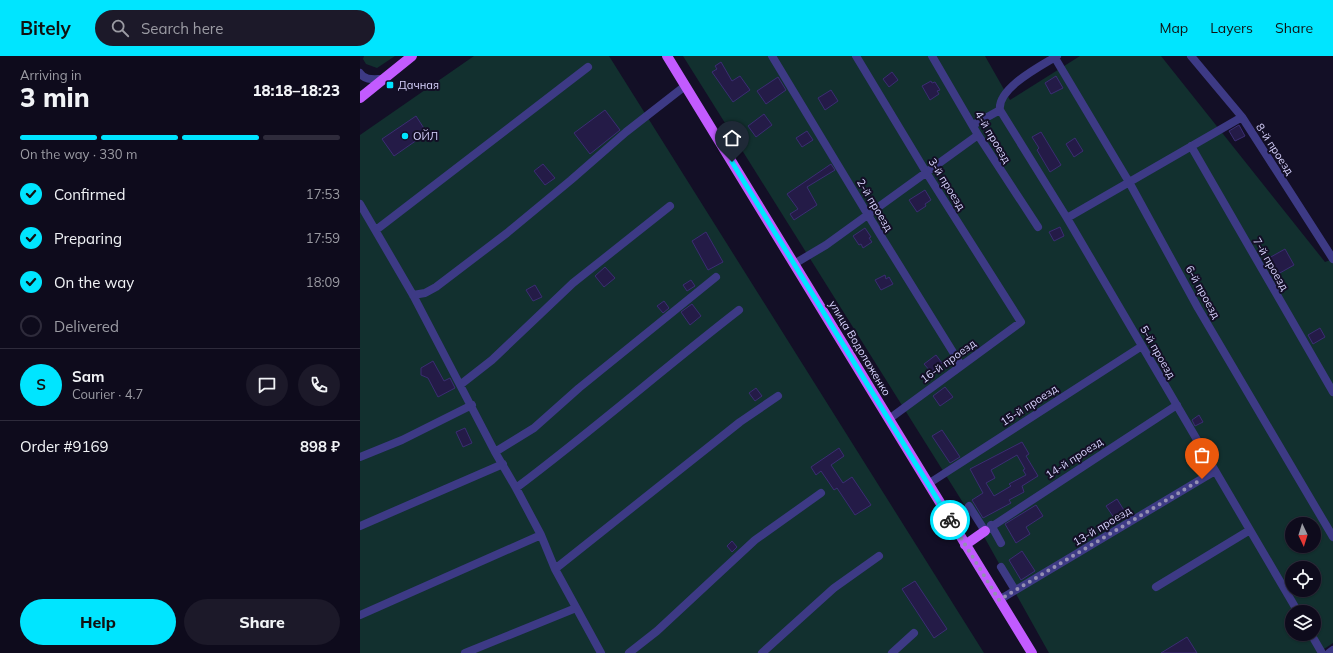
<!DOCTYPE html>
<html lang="en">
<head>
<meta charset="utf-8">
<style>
  :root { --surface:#0e0b1c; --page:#1c1929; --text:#f1f3f6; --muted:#9b9ba3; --line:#2e2b3b; --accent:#00e5ff }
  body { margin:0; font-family:Mulish,sans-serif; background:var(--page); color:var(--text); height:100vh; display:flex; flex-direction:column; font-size:15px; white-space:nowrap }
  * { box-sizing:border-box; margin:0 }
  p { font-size:13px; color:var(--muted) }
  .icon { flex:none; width:22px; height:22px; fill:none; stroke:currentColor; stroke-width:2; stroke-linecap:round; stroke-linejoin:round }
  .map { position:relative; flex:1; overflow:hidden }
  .sheet { display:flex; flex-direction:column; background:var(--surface); width:360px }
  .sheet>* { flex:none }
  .needle { width:26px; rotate:176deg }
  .fabs { position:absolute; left:925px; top:461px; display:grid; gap:8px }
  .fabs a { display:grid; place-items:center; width:36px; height:36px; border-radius:50%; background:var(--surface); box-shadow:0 1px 3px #0004,0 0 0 1px var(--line); font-size:20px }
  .pin { position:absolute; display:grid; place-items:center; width:34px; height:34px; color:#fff; margin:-41px -17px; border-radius:50% 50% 50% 0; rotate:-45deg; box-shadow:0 0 4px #0007 }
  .pin .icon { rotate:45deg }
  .courier { position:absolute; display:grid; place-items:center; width:40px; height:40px; margin:-20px; border:3px solid #00e5ff; border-radius:50%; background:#fff; color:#222; box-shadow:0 1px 5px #0007 }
  .summary em { font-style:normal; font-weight:800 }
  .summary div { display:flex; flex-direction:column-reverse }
  .summary { display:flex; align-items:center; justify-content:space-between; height:68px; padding:0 20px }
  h1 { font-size:26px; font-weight:800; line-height:30px }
  .bar { display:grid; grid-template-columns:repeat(4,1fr); gap:6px 4px; align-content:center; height:48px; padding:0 20px }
  .bar i { height:5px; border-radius:3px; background:var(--line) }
  .bar .active { background:var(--accent) }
  .bar p { grid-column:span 4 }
  .line { display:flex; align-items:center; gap:10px; padding:0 20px; border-top:1px solid var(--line) }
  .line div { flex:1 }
  .round { display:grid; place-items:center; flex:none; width:42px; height:42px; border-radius:21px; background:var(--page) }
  ol { padding:0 20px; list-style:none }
  li { display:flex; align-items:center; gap:12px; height:44px }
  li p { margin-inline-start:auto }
  li .icon { padding:4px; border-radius:50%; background:var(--accent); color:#111; stroke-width:4 }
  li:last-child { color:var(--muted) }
  li i { width:22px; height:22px; border:2px solid var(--line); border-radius:50% }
  .primary-button { display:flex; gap:8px; margin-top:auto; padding:8px 20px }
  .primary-button a { flex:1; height:46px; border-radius:24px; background:var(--accent); color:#111; font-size:16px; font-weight:800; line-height:46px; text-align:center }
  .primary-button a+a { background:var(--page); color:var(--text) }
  header { display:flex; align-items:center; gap:24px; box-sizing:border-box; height:56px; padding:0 20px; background:var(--accent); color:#111 }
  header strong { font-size:19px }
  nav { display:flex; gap:22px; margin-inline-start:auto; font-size:14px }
  .search { width:280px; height:36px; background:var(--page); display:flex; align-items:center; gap:10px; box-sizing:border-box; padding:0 14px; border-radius:22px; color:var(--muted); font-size:15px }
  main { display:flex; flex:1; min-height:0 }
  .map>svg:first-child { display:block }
  .green { fill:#12302f; fill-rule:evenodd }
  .building { fill:#241b47; stroke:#3b2d73; fill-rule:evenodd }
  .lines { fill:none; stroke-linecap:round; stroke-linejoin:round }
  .minor { stroke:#3d3a85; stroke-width:8 }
  .major { stroke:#c25bff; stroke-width:10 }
  .done { stroke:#948fb3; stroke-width:4; stroke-dasharray:0 7.2 }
  .route { stroke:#00e5ff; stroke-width:5 }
  .poi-dot { fill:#00e5ff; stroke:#130f26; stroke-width:1.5 }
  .labels { text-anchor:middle; stroke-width:4; stroke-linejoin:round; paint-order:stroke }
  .poi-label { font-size:11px; fill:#d9d4ff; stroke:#130f26; text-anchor:start }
  .street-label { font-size:11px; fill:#d9d4ff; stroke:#130f26 }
</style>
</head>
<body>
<header>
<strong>Bitely</strong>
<div class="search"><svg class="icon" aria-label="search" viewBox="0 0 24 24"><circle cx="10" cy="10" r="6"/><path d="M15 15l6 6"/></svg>Search here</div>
<nav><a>Map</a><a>Layers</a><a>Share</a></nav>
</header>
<main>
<section class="sheet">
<div class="summary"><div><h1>3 min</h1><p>Arriving in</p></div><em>18:18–18:23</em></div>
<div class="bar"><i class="active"></i><i class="active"></i><i class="active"></i><i></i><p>On the way · 330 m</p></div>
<ol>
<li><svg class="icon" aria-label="check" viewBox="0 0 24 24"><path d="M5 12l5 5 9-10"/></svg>Confirmed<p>17:53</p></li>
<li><svg class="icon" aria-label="check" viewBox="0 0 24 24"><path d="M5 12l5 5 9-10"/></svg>Preparing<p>17:59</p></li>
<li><svg class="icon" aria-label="check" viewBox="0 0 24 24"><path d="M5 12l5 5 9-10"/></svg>On the way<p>18:09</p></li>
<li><i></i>Delivered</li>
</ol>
<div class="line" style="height:72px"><b class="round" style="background:var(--accent);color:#111">S</b><div><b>Sam</b><p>Courier · 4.7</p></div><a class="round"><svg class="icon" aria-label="chat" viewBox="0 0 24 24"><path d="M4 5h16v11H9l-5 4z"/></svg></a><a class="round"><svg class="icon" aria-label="phone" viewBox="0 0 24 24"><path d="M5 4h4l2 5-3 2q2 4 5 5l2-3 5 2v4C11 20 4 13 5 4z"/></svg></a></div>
<div class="line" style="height:52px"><div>Order #9169</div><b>898 ₽</b></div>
<div class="primary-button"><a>Help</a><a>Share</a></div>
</section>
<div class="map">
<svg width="973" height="597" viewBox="0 0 973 597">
  <rect width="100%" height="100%" fill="#130f26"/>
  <path class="green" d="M4 0H35L17 12 6 8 3 3Z
    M114 0H249L624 597H0V79Z
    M323 0H625L650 44 720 0H801L965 206 973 203V587L958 597H689L622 477ZM932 468H954V490H932ZM932 512H954V534H932ZM932 556H954V578H932Z"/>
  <path class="building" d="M361 6 372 25 380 20 390 34 373 46 352 16 357 13 355 10Z
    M532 16 538 24 529 31 523 23Z
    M696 20 703 32 691 38 685 27Z
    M418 21 426 34 406 48 397 35Z
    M571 25 572 27 575 26 580 34 577 35 579 38 570 44 562 30Z
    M471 34 478 45 465 54 458 42Z
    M245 54 260 74 230 98 214 77Z
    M404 58 412 69 396 81 388 70Z
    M56 60 67 77 34 100 22 83Z
    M879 69 885 80 875 85 869 75Z
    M447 75 453 84 442 91 436 82Z
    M681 76 701 109 690 116 677 94 679 92 672 81Z
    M715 82 723 95 714 101 706 88Z
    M183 108 195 122 185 129 174 115Z
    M471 108 475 114 447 131 457 149 434 164 430 158 438 153 427 138Z
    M565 134 571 144 565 148 566 150 557 156 549 144Z
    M700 171 704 180 694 185 689 176Z
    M505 172 511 181 509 182 512 186 503 192 501 188 499 189 493 180Z
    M346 176 363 206 348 214 332 185Z
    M925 193 934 209 918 218 909 202Z
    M245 211 255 222 244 231 235 220Z
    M525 219 526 223 529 221 533 228 521 234 515 224Z
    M331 224 335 230 327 235 323 229Z
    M175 229 182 241 173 245 166 234Z
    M304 245 309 252 303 257 297 250Z
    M332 248 341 260 330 269 321 256Z
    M960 272 965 281 953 288 948 279Z
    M576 299 582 307 571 316 564 308Z
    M73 305 84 325 90 322 95 332 78 341 68 322 61 319V312Z
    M585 331 593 341 580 350 573 340Z
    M396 332 402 340 395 345 389 337Z
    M839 359 843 366 835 370 832 364Z
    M105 372 112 387 103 391 96 376Z
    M582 374 600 401 590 407 572 380Z
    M662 386 669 398 666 400 678 420 662 430 664 436 649 444 651 447 623 462 612 444 623 437 610 413ZM657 399 665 413 663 414 666 419 649 428 651 430 634 440 626 427 635 422 631 414Z
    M479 392 484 400 471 409 483 427 492 421 511 449 495 459 477 432 474 434 461 415 456 419 451 411Z
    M757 443 767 459 757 466 746 450Z
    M676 449 683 460 666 471 670 478 656 487 645 468Z
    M372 485 377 491 372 496 367 490Z
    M662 495 675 515 661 524 649 504Z
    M555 525 587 573 574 582 542 533Z
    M827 581 837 597H801Z"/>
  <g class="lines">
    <path class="minor" d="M412 0 508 159 601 309
      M496 0 566 116 661 266 529 363
      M572 0 618 79 678 171
      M697 0C681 10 637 32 640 54L707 162 938 556
      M831 0 882 61 973 203
      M695 2 769 126 838 252 973 481
      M0 17C5 25 14 23 23 23
      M613 69 640 54
      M831 90 973 336
      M0 148 53 239 135 396 156 432 181 479 195 513 241 597
      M707 162 882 61
      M16 174 228 11
      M434 208 466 189 618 79
      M53 239 65 237 76 231 147 177 211 124 266 76 325 30
      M100 329 132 304 213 227 310 150
      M135 396 174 372 219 332 356 221
      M0 401 42 384 112 349
      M568 428 782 290
      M156 432C232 375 304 312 379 254
      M609 450 625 475 817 349
      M631 469 641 487
      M0 470 143 408
      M641 511 655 534
      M195 513 380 366 418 340
      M796 531 890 474
      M639 544 855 415
      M0 559 181 479
      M951 578 962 597
      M105 597 216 552
      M269 597 297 575 395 484 461 437
      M402 597 474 532 519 500
      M532 597 554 577
      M969 597 973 594"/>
    <path class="major" d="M307 0 672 597
      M0 42 52 0
      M605 489 625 475"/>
  </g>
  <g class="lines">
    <path class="done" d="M590 464 639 544 842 423"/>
    <path class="route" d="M372 106 590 464"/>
  </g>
  <g class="poi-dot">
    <rect x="26" y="25" width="8" height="8" rx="2"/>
    <circle cx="45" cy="80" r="4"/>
  </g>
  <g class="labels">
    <g class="poi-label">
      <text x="38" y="33">Дачная</text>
      <text x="53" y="84">ОЙЛ</text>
    </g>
    <g class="street-label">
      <text transform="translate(633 81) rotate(59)" y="4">4-й проезд</text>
      <text transform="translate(915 93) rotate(57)" y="4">8-й проезд</text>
      <text transform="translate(587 128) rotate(58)" y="4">3-й проезд</text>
      <text transform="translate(515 149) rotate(59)" y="4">2-й проезд</text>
      <text transform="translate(911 208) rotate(60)" y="4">7-й проезд</text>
      <text transform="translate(843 236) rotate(61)" y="4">6-й проезд</text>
      <text transform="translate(500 292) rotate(59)" y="4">улица Водолаженко</text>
      <text transform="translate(798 296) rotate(60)" y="4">5-й проезд</text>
      <text transform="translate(588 305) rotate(-36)" y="4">16-й проезд</text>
      <text transform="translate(669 349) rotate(-33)" y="4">15-й проезд</text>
      <text transform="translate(714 402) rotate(-33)" y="4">14-й проезд</text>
      <text transform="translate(742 470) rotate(-31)" y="4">13-й проезд</text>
    </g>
  </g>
</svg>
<div class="fabs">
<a><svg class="needle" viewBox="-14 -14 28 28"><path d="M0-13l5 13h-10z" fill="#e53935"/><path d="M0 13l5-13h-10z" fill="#9b9ba3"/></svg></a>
<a><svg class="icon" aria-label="locate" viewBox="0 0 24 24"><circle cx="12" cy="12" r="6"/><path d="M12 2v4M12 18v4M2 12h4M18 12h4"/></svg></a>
<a><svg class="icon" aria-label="layers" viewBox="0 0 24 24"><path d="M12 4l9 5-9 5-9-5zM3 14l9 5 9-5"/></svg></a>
</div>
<div class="pin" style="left:842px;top:423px;background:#ea580c"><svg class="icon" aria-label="bag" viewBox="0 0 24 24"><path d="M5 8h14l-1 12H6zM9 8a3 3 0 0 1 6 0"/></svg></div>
<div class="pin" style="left:372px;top:106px;background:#1f2937"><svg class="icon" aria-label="home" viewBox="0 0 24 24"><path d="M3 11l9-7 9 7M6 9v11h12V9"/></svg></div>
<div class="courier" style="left:590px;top:464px"><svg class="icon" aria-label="bike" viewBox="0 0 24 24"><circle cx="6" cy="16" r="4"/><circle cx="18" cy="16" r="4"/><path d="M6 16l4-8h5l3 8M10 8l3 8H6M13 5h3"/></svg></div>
</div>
</main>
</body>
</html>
